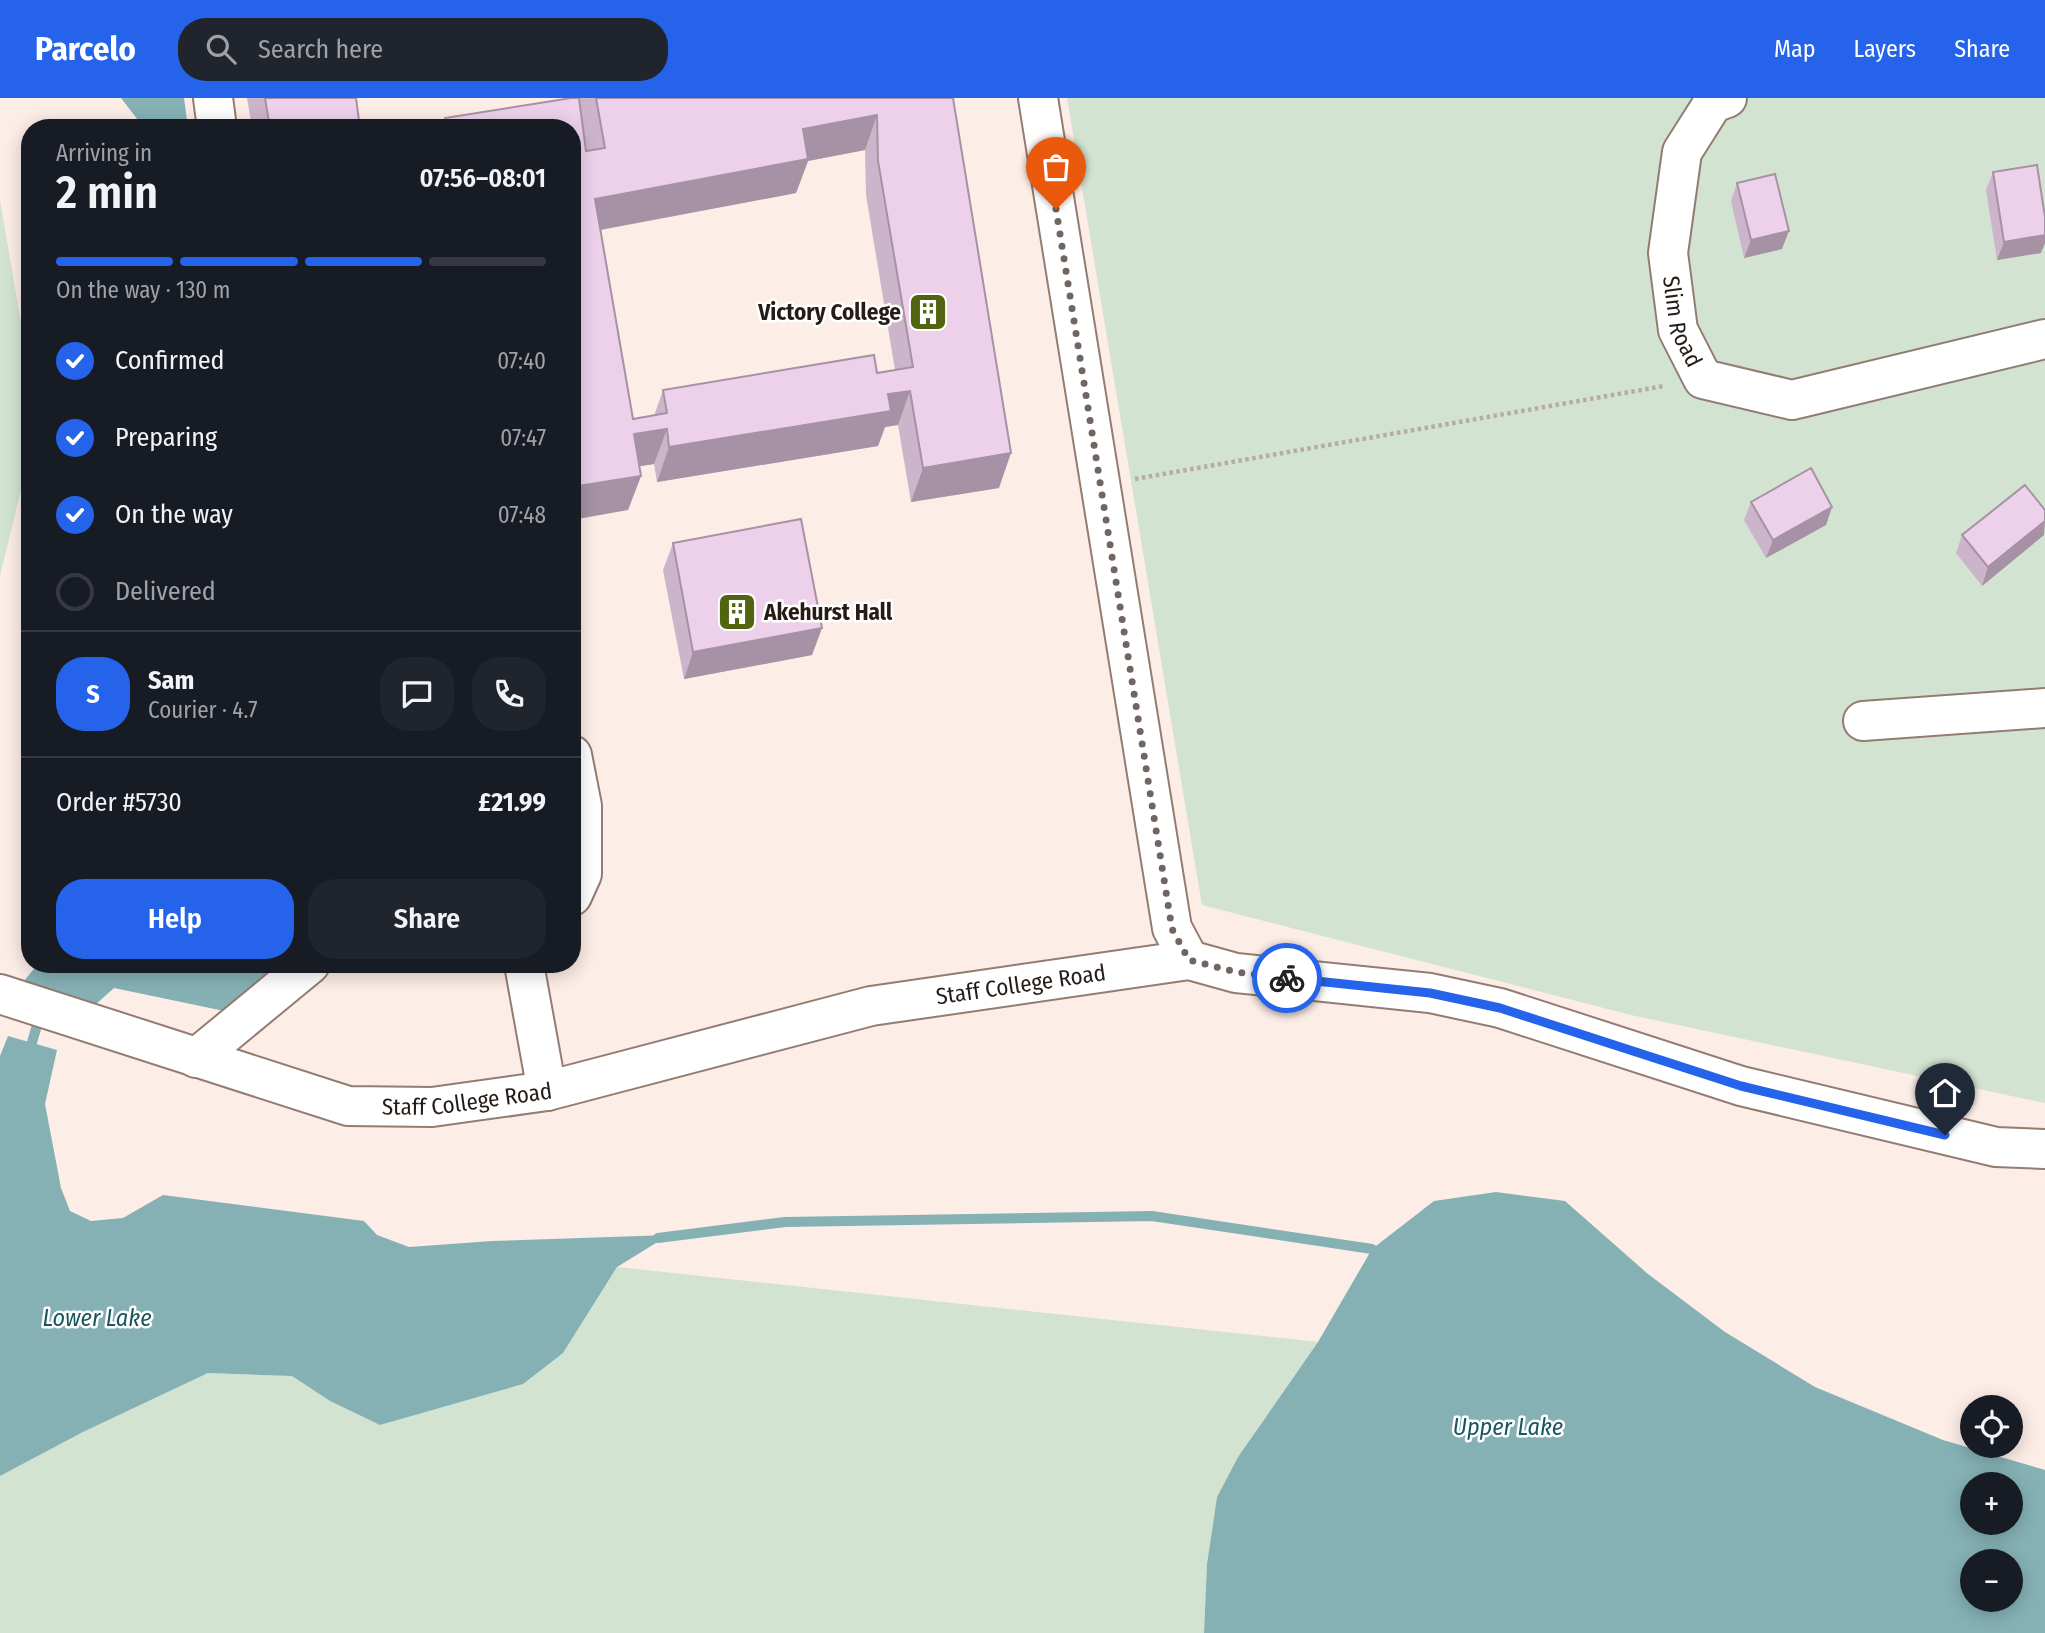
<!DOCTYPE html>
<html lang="en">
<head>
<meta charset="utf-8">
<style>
  :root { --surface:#171b24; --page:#20242c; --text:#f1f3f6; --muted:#9ea1a6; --line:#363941; --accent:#2563eb }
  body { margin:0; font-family:"Fira Sans Condensed",sans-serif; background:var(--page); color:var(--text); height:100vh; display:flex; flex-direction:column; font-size:26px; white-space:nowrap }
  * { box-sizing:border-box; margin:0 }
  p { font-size:23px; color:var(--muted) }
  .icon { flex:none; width:38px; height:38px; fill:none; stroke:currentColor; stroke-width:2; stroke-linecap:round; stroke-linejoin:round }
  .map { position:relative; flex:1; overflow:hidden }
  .side { position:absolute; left:21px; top:21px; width:560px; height:854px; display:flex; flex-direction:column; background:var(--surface); border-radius:28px; box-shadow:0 4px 18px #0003 }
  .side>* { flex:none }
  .buttons { position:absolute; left:1960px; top:1297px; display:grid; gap:14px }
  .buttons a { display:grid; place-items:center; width:63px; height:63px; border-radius:50%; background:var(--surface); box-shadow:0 4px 18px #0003; font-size:35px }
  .pin { position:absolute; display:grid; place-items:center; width:60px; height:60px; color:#fff; margin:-72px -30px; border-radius:50% 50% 50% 0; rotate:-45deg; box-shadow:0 0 7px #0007 }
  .pin .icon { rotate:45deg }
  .courier { position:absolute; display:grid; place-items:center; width:70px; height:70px; margin:-35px; border:5px solid #2563eb; border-radius:50%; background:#fff; color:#222; box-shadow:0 2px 9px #0007 }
  .head em { font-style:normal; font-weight:600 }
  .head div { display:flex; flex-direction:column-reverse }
  .head { display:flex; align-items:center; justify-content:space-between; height:119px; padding:0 35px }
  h1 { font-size:46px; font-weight:600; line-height:52px }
  .bar { display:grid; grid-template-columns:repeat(4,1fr); gap:10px 7px; align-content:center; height:84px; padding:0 35px }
  .bar i { height:9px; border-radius:5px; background:var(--line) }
  .bar .on { background:var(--accent) }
  .bar p { grid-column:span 4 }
  .line { display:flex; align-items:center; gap:18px; padding:0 35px; border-top:2px solid var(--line) }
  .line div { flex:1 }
  .round { display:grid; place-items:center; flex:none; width:74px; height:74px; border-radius:28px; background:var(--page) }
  ol { padding:0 35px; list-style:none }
  li { display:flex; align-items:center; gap:21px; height:77px }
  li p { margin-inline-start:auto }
  li .icon { padding:7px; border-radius:50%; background:var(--accent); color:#fff; stroke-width:4 }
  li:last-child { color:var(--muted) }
  li i { width:38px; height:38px; border:4px solid var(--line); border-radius:50% }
  .primary-button { display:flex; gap:14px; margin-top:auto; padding:14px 35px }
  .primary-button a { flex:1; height:80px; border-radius:28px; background:var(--accent); color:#fff; font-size:28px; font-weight:600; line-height:80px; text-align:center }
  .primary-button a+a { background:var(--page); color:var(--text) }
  header { display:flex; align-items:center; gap:42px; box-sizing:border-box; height:98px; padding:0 35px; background:var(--accent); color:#fff }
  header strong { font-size:33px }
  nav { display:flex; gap:38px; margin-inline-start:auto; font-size:24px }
  .search { width:490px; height:63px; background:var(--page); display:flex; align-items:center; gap:18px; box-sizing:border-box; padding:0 24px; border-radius:28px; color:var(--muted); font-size:26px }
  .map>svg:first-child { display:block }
  .green { fill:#d2e3d2 }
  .water { fill:#85b1b5; fill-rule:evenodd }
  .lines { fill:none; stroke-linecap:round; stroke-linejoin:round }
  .stream { stroke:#85b1b5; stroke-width:10 }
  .minor-casing { stroke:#937c72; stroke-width:42 }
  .path { stroke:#b8aaa4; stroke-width:4.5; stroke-dasharray:3.5 3.5; stroke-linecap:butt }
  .minor { stroke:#fff; stroke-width:38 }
  .wall { fill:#ccb4ca; fill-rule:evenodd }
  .shaded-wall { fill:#a692a4 }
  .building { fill:#edd1eb; stroke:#a692a4; stroke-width:2; fill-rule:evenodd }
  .done { stroke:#706560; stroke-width:7; stroke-dasharray:0 12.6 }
  .route { stroke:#2563eb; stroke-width:9 }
  .labels { text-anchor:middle; stroke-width:5; stroke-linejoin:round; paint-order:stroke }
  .poi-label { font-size:23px; font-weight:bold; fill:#251c18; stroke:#fff; text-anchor:end }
  .street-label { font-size:23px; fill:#251c18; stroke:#fff }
  .water-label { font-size:24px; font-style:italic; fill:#19565c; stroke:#fff }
</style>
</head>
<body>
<header>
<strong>Parcelo</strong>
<div class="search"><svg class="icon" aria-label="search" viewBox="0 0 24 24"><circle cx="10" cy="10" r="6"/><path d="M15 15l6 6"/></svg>Search here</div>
<nav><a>Map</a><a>Layers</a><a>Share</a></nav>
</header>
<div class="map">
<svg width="2045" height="1535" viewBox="0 0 2045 1535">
  <rect width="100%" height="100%" fill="#fcede6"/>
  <path class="green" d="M1067 0H2045V1005L1631 917 1202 807Z
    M0 102 30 278V355L0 478Z
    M617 1169 1318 1244 1238 1359 1217 1399 1207 1466 1204 1535H0V1378L83 1334 208 1275 292 1278 330 1303 380 1327 440 1309 563 1255Z"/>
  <path class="water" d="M121 0H184L188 30H144Z
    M38 866H281L229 914 114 890 95 907 23 884Z
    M8 938 57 952 45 1006 61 1090 70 1113 91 1123 123 1120 163 1097 364 1123 377 1137 409 1149 492 1143 669 1137 617 1169 563 1255 523 1286 380 1327 330 1303 292 1278 208 1275 83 1334 0 1378V958Z
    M1496 1094 1565 1103 1648 1176 1725 1234 1815 1289 1943 1342 2045 1372V1535H1204L1207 1466 1217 1399 1238 1359 1318 1244 1372 1151 1434 1103ZM1972 1386H2011V1424H1972ZM1972 1463H2011V1502H1972Z"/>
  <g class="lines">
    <path class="stream" d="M28 958 40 917
      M658 1140 785 1124 1152 1118 1372 1151"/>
    <g class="minor-casing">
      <g id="minor">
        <path d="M213 0 217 30"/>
        <path d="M1038 0 1172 830 1189 862"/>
        <path id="s1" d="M1727 0 1713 5 1682 54 1668 155 1678 232 1703 281 1792 302 2045 241"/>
        <path d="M1863 623 2045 610"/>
        <path d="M572 657 582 708V776L572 798"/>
        <path d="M524 866 547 993"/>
        <path id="s2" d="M0 896 348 1008 432 1009 547 993 871 908 1189 862 1236 875 1430 895 1500 910 1741 988 1996 1049 2045 1051"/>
        <path d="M196 960 310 866"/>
      </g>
    </g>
    <path class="path" d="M1135 381 1664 288"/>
    <use href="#minor" class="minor"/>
  </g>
  <path class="wall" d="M247 0H356L360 30H252Z
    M570 0H953L999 390 911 404 898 327 885 329 878 348 657 384 654 366 639 368 641 378 628 412 572 30H442L445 20ZM865 52 866 97 895 272 877 275 663 292 654 318 633 321 601 132 796 95 808 63Z
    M1993 74 2041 155 1997 162 1986 92Z
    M1737 85 1782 151 1744 160 1731 103Z
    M1751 404 1832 409 1826 427 1766 460 1744 422Z
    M1962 437H2044L1982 488 1956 455Z
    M673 445 822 530 812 557 684 581 663 472Z"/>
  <path class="shaded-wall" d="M877 17 865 52 808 63 796 95 583 135 595 101 803 31Z
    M1789 133 1782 151 1744 160 1751 142Z
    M2045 137V145L2041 155 1997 162 2004 144Z
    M910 293 898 327 885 329 878 348 657 384 669 349 888 296Z
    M667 331 654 366 622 371 634 336Z
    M1011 355 999 390 911 404 923 370Z
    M641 378 628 412 572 422V389Z
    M1832 409 1826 427 1766 460 1773 442Z
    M2045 423 2044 437 1982 488 1988 469Z
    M822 530 812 557 684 581 693 554Z"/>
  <path class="building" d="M265 0H356L360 30H270Z
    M571 0H579L586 53 605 50 596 0H953L1011 355 923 370 910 293 888 296 891 313 669 349 667 331 634 336 641 378 572 389V30H447L445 20ZM877 17 878 63 913 269 877 275 874 257 663 292 667 315 633 321 595 101 808 61 803 31Z
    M2037 67 2045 119V137L2004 144 1993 74Z
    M1775 76 1789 133 1751 142 1737 85Z
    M1811 370 1832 409 1773 442 1751 404Z
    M2025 387 2045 412V423L1988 469 1962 437Z
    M801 421 822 530 693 554 673 445Z"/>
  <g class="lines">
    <path class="done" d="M1056 111 1172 831 1189 862 1236 874 1287 880"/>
    <path class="route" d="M1287 880 1430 895 1500 910 1741 988 1945 1037"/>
  </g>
  <defs>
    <g id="building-square" transform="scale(2.0125)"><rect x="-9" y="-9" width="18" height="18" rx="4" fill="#516510" stroke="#fff"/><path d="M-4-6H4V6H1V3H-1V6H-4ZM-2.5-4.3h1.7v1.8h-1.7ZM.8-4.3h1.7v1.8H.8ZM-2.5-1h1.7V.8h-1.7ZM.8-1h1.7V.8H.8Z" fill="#fff"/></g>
  </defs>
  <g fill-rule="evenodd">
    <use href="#building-square" x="928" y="214"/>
    <use href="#building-square" x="737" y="514"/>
  </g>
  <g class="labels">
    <g class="poi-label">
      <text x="901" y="222">Victory College</text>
      <text x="764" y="522" text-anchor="start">Akehurst Hall</text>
    </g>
    <g class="street-label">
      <text dy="8" stroke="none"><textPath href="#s1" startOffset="245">Slim Road</textPath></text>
      <text dy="8" stroke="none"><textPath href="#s2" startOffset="1052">Staff College Road</textPath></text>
      <text dy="8" stroke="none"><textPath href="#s2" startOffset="485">Staff College Road</textPath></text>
    </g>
    <g class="water-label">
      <text x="97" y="1228">Lower Lake</text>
      <text x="1508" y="1337">Upper Lake</text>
    </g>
  </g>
</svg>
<div class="buttons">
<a><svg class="icon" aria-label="locate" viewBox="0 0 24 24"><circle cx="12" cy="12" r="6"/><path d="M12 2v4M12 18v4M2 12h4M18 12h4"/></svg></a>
<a>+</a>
<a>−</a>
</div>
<div class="pin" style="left:1056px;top:111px;background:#ea580c"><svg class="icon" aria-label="bag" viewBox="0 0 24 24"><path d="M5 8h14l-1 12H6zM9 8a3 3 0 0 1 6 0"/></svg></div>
<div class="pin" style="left:1945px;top:1037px;background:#1f2937"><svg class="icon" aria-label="home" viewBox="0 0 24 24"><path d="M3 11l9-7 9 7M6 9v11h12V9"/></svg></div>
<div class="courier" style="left:1287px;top:880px"><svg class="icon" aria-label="bike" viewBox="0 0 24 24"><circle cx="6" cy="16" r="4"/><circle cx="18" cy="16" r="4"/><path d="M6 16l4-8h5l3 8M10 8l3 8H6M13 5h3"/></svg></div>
<section class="side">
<div class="head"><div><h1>2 min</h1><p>Arriving in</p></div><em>07:56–08:01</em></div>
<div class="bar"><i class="on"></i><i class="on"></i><i class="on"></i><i></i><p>On the way · 130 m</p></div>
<ol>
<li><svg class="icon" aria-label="check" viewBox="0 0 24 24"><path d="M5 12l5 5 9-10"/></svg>Confirmed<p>07:40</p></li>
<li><svg class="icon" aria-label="check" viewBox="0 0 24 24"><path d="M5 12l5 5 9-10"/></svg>Preparing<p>07:47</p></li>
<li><svg class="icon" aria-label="check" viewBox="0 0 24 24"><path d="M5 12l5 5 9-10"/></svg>On the way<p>07:48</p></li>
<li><i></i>Delivered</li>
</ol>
<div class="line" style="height:126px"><b class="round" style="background:var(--accent);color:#fff">S</b><div><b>Sam</b><p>Courier · 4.7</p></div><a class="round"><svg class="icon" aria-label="chat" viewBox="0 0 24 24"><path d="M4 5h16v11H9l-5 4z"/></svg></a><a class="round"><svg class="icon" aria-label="phone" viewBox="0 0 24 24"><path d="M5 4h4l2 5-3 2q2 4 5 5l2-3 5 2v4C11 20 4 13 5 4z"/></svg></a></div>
<div class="line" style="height:91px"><div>Order #5730</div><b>£21.99</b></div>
<div class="primary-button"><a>Help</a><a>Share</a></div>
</section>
</div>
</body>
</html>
